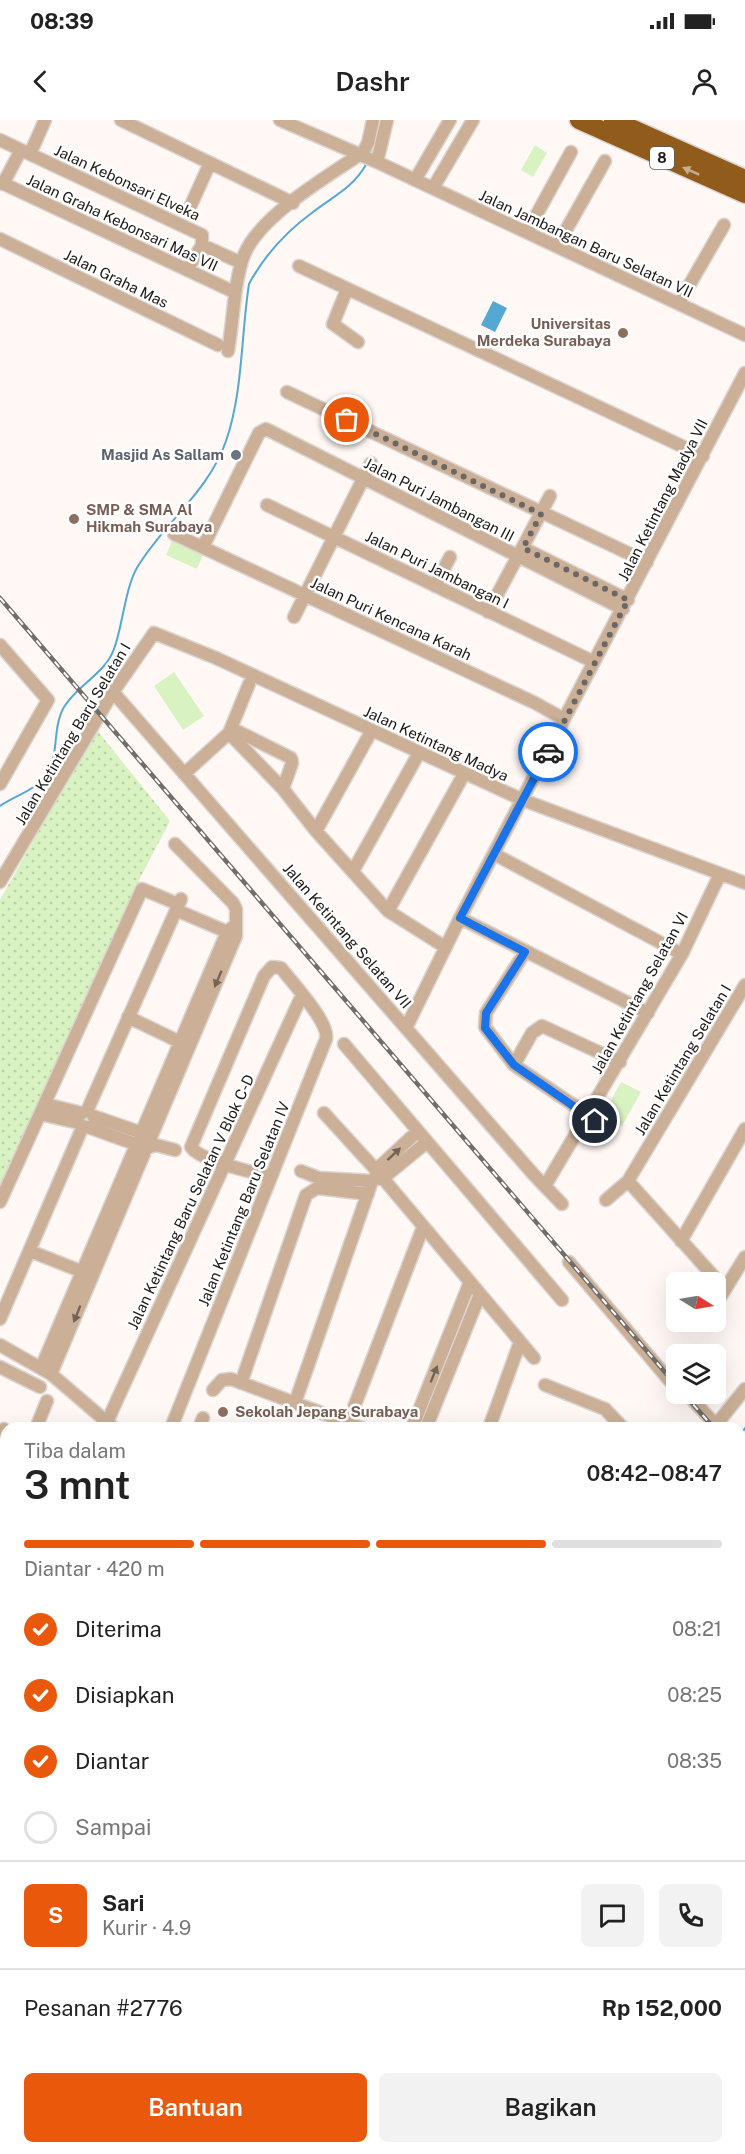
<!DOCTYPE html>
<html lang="id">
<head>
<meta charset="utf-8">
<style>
  :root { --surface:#fff; --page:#f2f2f2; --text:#222; --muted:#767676; --line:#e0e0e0; --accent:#ea580c }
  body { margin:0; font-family:"Public Sans",sans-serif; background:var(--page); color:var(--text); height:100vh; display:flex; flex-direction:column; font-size:22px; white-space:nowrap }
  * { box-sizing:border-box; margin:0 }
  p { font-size:20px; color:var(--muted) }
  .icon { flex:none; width:33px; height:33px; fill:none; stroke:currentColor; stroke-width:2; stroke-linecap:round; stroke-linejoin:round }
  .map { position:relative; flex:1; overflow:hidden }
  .side { position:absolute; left:0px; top:1302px; width:746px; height:732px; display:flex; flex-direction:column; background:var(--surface); border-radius:18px 18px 0 0; box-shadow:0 6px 24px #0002 }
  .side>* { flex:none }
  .needle { width:39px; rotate:101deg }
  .buttons { position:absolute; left:666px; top:1152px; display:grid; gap:12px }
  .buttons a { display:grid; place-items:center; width:60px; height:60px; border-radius:9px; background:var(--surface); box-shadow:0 6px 24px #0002; font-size:30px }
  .pin { position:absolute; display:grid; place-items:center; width:51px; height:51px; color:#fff; margin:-26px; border:3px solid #fff; border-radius:50%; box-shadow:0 2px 6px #0007 }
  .courier { position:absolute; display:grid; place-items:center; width:60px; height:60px; margin:-30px; border:4px solid #1a73e8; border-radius:50%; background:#fff; color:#222; box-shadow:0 2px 8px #0007 }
  .headline em { font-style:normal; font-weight:600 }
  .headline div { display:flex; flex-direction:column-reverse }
  .headline { display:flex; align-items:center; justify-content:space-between; height:102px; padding:0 24px }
  h1 { font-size:39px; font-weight:600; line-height:45px }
  .bar { display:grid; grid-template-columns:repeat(4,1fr); gap:9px 6px; align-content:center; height:72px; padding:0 24px }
  .bar i { height:8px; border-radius:4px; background:var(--line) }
  .bar .on { background:var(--accent) }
  .bar p { grid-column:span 4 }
  .line { display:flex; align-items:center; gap:15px; padding:0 24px; border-top:2px solid var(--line) }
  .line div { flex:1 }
  .round { display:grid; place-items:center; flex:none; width:63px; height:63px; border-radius:9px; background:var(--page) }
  ol { padding:0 24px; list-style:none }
  li { display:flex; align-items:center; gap:18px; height:66px }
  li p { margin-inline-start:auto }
  li .icon { padding:6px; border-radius:50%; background:var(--accent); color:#fff; stroke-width:4 }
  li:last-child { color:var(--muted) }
  li i { width:33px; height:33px; border:3px solid var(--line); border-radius:50% }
  .cta { display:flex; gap:12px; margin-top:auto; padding:12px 24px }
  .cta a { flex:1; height:69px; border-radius:9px; background:var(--accent); color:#fff; font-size:24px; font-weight:600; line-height:69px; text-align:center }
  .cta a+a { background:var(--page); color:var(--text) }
  .status { display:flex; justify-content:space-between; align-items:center; height:42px; padding:0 30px; background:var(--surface); direction:ltr }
  .status svg { height:16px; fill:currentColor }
  header { display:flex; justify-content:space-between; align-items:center; height:78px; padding:0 24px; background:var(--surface); font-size:27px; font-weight:600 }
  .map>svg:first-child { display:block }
  .grass { fill:url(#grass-dots) }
  .pitch { fill:#d8f2c1 }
  .water { fill:#55a8d4 }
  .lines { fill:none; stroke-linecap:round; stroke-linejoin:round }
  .stream { stroke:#55a8d4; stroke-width:2 }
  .minor-casing { stroke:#dbd4d1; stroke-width:15 }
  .highway-casing { stroke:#dbd4d1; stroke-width:21 }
  .minor { stroke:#cbb097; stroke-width:12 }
  .highway { stroke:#915b1b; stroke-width:18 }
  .rail-casing { stroke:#716d6a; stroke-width:4.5 }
  .rail { stroke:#fff; stroke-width:2; stroke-dasharray:7; stroke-linecap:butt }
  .oneway { fill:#c8ad8d }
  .oneway2 { fill:#746457 }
  .done { stroke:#6b6765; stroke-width:6; stroke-dasharray:0 10.8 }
  .route { stroke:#1a73e8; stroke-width:8 }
  .education-dot { fill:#8d6e63; stroke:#fff; stroke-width:2 }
  .worship-dot { fill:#6b7280; stroke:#fff; stroke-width:2 }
  .labels { text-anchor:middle; stroke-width:5; stroke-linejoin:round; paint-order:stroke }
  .shield { fill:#fff; stroke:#605e5d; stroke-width:1.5 }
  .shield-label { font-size:14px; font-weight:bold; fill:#1c1917 }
  .street-label { font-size:15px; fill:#1c1917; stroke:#fff }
  .education-label { font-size:15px; font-weight:bold; fill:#785e54; stroke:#fff; text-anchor:start }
  .worship-label { font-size:15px; font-weight:bold; fill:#5b616d; stroke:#fff; text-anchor:end }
</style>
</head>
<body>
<div class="status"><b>08:39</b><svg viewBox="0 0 49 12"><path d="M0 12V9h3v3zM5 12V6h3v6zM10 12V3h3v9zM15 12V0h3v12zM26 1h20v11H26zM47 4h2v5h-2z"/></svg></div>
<header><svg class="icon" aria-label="back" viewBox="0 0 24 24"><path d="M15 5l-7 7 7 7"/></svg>Dashr<svg class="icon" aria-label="person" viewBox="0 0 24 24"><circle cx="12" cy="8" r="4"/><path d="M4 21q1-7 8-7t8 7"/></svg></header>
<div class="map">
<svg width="745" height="2034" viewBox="0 0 745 2034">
  <defs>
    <pattern id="grass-dots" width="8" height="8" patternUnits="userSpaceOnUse" patternTransform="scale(1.5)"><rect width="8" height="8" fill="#d8f2c1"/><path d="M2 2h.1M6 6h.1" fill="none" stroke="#b9cfa5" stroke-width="1.8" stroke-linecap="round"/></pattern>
  </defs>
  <rect width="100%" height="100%" fill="#fff8f5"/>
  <path class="grass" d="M96 609 170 701 139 760V768L0 1073V780Z"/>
  <path class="pitch" d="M535 25 547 33 533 57 521 50Z
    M173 418 204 432 197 449 166 435Z
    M174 552 204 596 183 610 154 566Z
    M621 962 641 972 622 1006 603 995Z"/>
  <path class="water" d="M493 181 507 188 495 212 481 205Z"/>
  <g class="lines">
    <path class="stream" d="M370 35 379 0
      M0 686C16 675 42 668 50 649 58 632 53 606 64 587 77 565 105 554 114 529 123 505 125 467 138 446 165 402 209 371 226 321 243 272 241 215 249 164 264 136 287 111 313 92 335 75 353 68 367 43
      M740 1316 745 1308
      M461 2034 463 2028"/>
    <g class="minor-casing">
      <path id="minor" d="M121 0 293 83
        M280 0 377 42 745 215
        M0 20 202 115V125L187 150
        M30 34 45 0
        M361 36 368 23 373 0
        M377 42 387 0
        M415 60 450 0
        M0 62 232 171
        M3 64 21 30
        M433 68 473 0
        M191 85 210 43
        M527 112 571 32
        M0 119 218 225
        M202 125 235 140
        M557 126 605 41
        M299 146 703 336
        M347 169 333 204 358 222
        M679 183 724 105
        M228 231C233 203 234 161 244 135 260 96 325 58 359 35
        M287 272 647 442
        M267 385 594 542
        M174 414 535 583 564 599
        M203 427 259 313 266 309 623 489
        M523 428 628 480
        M435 466 450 437
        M488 492 550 376
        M294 497 371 343
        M0 525 48 580 0 664
        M113 572 534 1055 562 1084
        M231 608 291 638 292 643 283 669
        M229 613 283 669 316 711 388 791 445 827
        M184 654 229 613 249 564
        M316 711 372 610
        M494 734 682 834
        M353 751 419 633
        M0 762 113 572 154 513 216 538 523 680 745 763
        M176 790 232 814
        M388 791 464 654
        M460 798 648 893
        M525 832 486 893 485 907 514 945 588 995 602 1008
        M128 897 186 925
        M407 906 460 798 745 253
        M344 924 562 1180
        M514 945 532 913 542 906 620 942
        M45 984 82 993
        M87 991 181 779
        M324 993 376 1050 534 1238
        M40 994 79 1003
        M93 996 148 1015
        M88 1007 146 1028 156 1025 175 1030
        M301 1051 319 1058 372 1061
        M376 1058 382 1059 427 1022
        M628 1061 725 1169
        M545 1066 682 834 720 754
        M606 1080 628 1061 745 865
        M0 1082 142 769 178 784
        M681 1121 745 1009
        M30 1131 88 1154
        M569 1142 676 1268
        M716 1184 745 1137
        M0 1199 83 1006
        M0 1225 51 1254 114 1308
        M0 1247 40 1267
        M41 1248 227 812 235 805
        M51 1254 236 816V789L233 783 175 724
        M241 1263 306 1075 317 1068 368 1074
        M545 1265 605 1289 623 1308
        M213 1270 222 1260 231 1259 362 1308
        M687 1274 716 1305 745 1269
        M295 1283 372 1061 376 1058V1050L418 1011
        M107 1302 302 875
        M348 1303 423 1107
        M36 1308 47 1281
        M171 1308 326 919C330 903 292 862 281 848L272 847 264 856 191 1027C200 1041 253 1052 271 1057
        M199 1308 203 1298
        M412 1308 470 1162
        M426 1308 480 1174
        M489 1308 520 1222
        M0 1321 4 1309
        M740 1341 745 1348
        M740 1388 745 1395
        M6 1398V1409
        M740 1420 745 1415
        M0 1424 6 1426
        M740 1456 745 1463
        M0 1471 6 1456
        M0 1562 6 1565
        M740 1563 745 1554
        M740 1620 745 1611
        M0 1636 6 1622
        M740 1679 745 1682
        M740 1720 745 1712
        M740 1743 745 1746
        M740 1825 745 1816
        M740 1847 745 1850
        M522 2028 531 2032
        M442 2034 444 2028
        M473 2034 475 2028"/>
    </g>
    <g class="highway-casing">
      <path id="highway" d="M579 0 745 74
        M613 0 745 59
        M0 1978 6 1980
        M0 2007 6 2010
        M0 2027 17 2034
        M48 2028 62 2034
        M118 2028 132 2034"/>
    </g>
    <use href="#minor" class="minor"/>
    <use href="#highway" class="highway"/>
    <g class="rail-casing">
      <path id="rail" d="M0 478 676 1265
        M684 1274 714 1308
        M740 1338 745 1344"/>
    </g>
    <use href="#rail" class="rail"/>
  </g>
  <defs><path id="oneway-solid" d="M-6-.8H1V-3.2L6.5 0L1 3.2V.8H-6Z" transform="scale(1.5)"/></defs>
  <use class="oneway" href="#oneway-solid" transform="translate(691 51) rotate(-156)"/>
  <g class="oneway2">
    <use href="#oneway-solid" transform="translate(218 859) rotate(113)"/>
    <use href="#oneway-solid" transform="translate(394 1034) rotate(-43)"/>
    <use href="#oneway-solid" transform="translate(77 1194) rotate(112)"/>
    <use href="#oneway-solid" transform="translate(434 1254) rotate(-68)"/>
  </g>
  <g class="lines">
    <path class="done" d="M347 300 541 394 523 428 628 480 548 632"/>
    <path class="route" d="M548 632 460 798 525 832 486 893 485 908 514 945 595 1001"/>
  </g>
  <g class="education-dot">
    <circle cx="623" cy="213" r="6"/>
    <circle cx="74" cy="399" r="6"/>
    <circle cx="223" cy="1292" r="6"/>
  </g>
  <circle class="worship-dot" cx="236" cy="335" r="6"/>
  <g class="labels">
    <rect class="shield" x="650" y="27" width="24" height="22" rx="4.5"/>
    <g class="shield-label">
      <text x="662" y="43">8</text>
    </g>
    <g class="street-label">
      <text transform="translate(127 63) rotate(25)" y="5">Jalan Kebonsari Elveka</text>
      <text transform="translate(122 103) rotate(25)" y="5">Jalan Graha Kebonsari Mas VII</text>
      <text transform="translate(586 124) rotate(25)" y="5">Jalan Jambangan Baru Selatan VII</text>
      <text transform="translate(116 159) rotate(26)" y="5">Jalan Graha Mas</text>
      <text transform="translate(439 380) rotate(27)" y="5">Jalan Puri Jambangan III</text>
      <text transform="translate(663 380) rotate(-63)" y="5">Jalan Ketintang Madya VII</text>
      <text transform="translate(437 450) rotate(26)" y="5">Jalan Puri Jambangan I</text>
      <text transform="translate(391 499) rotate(25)" y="5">Jalan Puri Kencana Karah</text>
      <text transform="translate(73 614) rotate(-59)" y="5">Jalan Ketintang Baru Selatan I</text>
      <text transform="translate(436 624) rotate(25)" y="5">Jalan Ketintang Madya</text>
      <text transform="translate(347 816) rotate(49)" y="5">Jalan Ketintang Selatan VII</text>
      <text transform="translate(640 873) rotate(-61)" y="5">Jalan Ketintang Selatan VI</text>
      <text transform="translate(683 940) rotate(-59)" y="5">Jalan Ketintang Selatan I</text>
      <text transform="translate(191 1082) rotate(-65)" y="5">Jalan Ketintang Baru Selatan V Blok C-D</text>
      <text transform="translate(244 1084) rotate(-68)" y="5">Jalan Ketintang Baru Selatan IV</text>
    </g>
    <g class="education-label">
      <text x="611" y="209" text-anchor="end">Universitas<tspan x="611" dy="17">Merdeka Surabaya</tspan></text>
      <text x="86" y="395">SMP &amp; SMA Al<tspan x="86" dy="17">Hikmah Surabaya</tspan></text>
      <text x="235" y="1297">Sekolah Jepang Surabaya</text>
    </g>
    <g class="worship-label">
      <text x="224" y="340">Masjid As Sallam</text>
    </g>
  </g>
</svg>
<div class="buttons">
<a><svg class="needle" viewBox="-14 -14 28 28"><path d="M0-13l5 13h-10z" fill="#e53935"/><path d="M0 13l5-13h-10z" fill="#767676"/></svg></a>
<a><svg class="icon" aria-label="layers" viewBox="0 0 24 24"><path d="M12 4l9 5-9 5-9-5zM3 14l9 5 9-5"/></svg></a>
</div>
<div class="pin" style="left:347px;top:300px;background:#ea580c"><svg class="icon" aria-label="bag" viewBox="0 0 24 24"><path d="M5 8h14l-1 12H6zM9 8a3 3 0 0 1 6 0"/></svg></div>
<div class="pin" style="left:595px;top:1001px;background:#1f2937"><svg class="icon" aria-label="home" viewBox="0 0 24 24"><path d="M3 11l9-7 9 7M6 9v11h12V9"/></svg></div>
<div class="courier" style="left:548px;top:632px"><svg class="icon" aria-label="car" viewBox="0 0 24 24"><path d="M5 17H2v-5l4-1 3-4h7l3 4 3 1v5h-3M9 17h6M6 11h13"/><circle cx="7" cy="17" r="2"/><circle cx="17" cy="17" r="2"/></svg></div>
<section class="side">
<div class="headline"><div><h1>3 mnt</h1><p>Tiba dalam</p></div><em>08:42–08:47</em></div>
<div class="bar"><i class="on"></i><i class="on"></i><i class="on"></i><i></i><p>Diantar · 420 m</p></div>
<ol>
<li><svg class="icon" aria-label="check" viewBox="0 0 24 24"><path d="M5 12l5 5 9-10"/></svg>Diterima<p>08:21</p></li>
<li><svg class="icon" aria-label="check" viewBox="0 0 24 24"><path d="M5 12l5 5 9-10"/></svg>Disiapkan<p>08:25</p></li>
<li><svg class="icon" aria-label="check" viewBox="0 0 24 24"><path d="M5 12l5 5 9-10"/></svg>Diantar<p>08:35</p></li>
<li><i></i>Sampai</li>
</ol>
<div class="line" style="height:108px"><b class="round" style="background:var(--accent);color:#fff">S</b><div><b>Sari</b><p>Kurir · 4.9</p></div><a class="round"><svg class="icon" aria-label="chat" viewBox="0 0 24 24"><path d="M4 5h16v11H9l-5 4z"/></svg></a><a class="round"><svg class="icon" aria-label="phone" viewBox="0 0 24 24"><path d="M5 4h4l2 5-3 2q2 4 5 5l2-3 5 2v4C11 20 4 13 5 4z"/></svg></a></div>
<div class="line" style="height:78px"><div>Pesanan #2776</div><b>Rp 152,000</b></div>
<div class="cta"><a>Bantuan</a><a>Bagikan</a></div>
</section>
</div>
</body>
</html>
